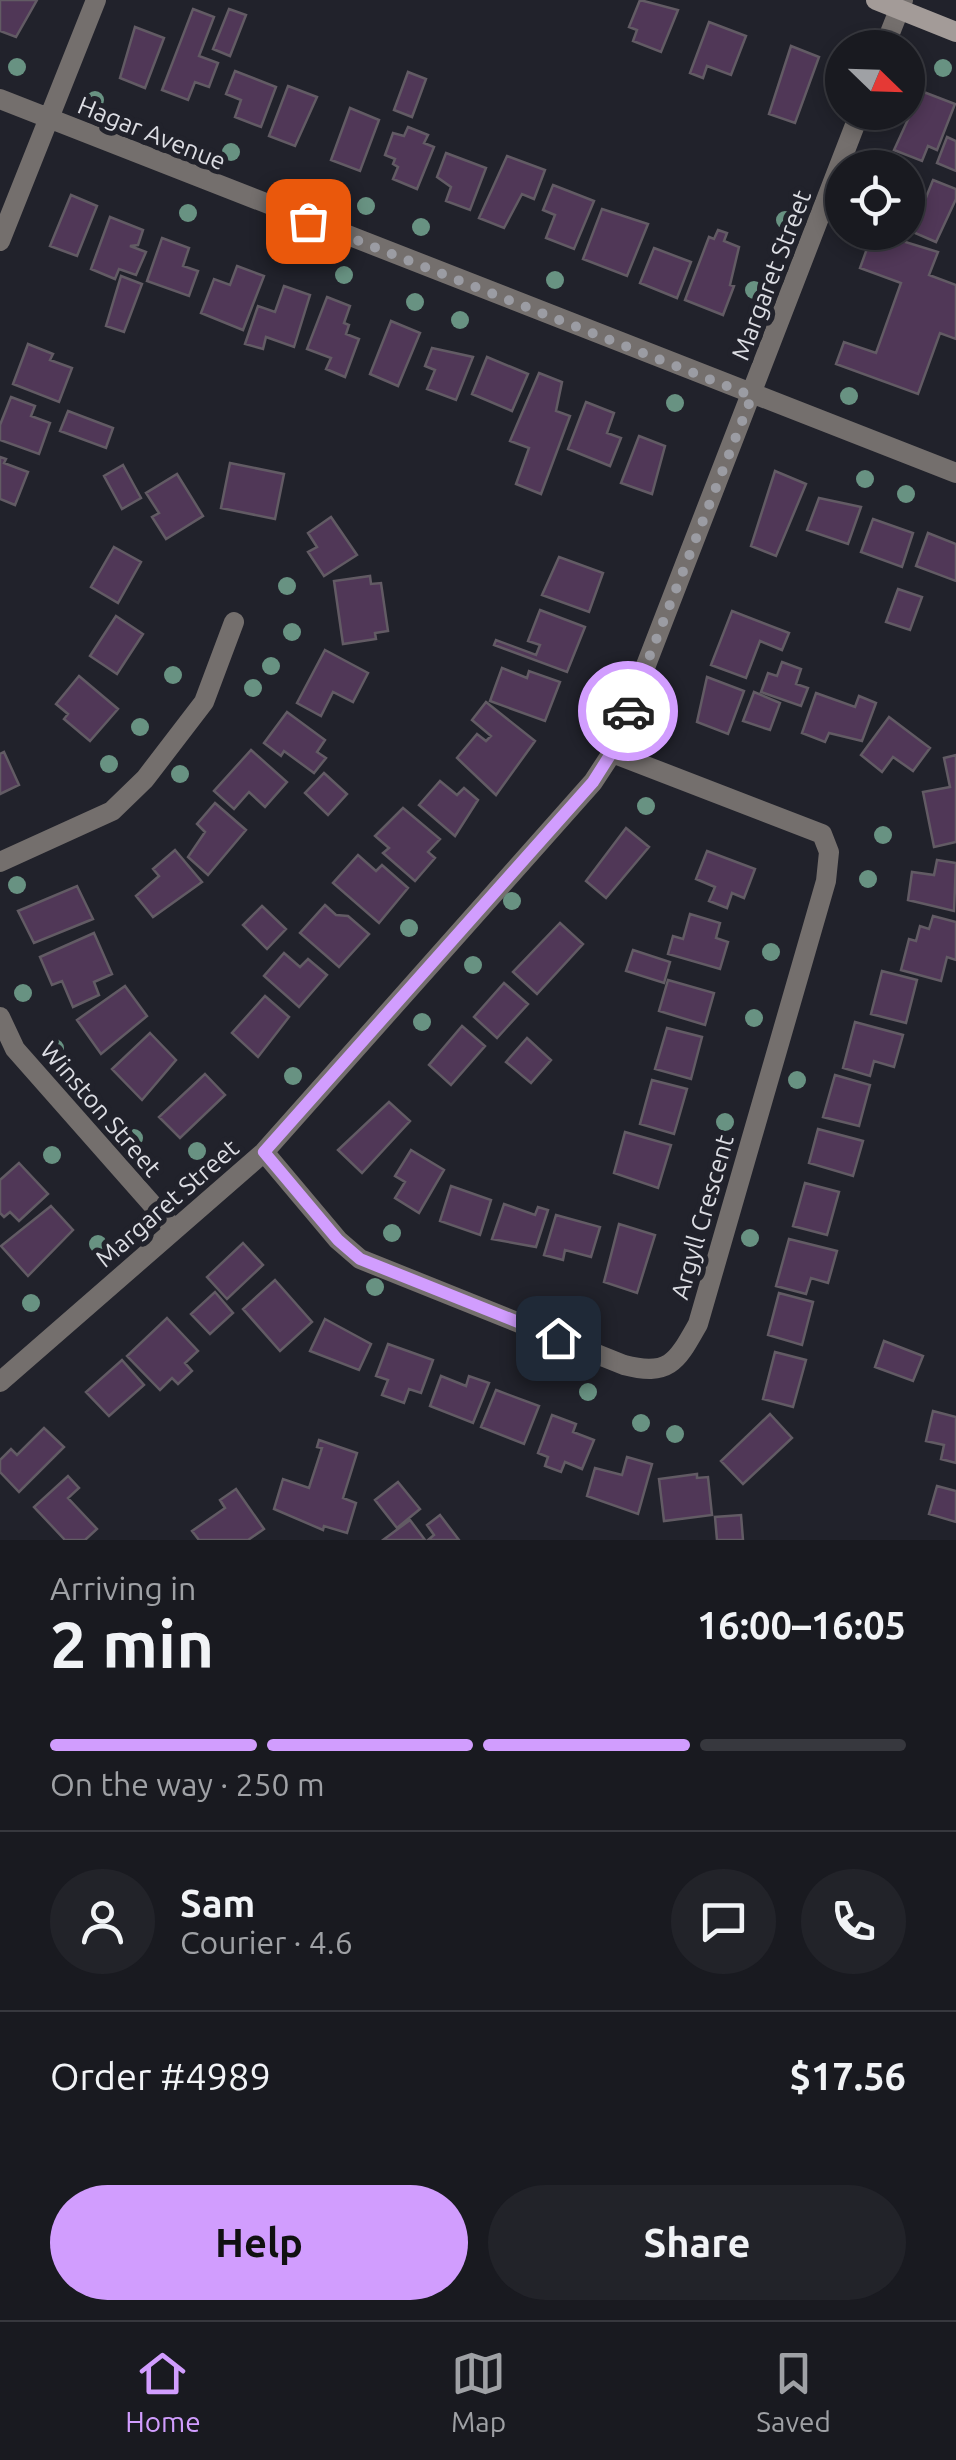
<!DOCTYPE html>
<html lang="en">
<head>
<meta charset="utf-8">
<style>
  :root { --surface:#191a20; --page:#222329; --text:#f1f3f6; --muted:#9fa1a5; --line:#37383e; --accent:#d19dfe }
  body { margin:0; font-family:Ubuntu,sans-serif; background:var(--page); color:var(--text); height:100vh; display:flex; flex-direction:column; font-size:38px; white-space:nowrap }
  * { box-sizing:border-box; margin:0 }
  p { font-size:32px; color:var(--muted) }
  .icon { flex:none; width:55px; height:55px; fill:none; stroke:currentColor; stroke-width:2; stroke-linecap:round; stroke-linejoin:round }
  .map { position:relative; height:1540px; overflow:hidden }
  .side { display:flex; flex-direction:column; background:var(--surface); flex:1 }
  .side>* { flex:none }
  .needle { width:65px; rotate:113deg }
  .buttons { position:absolute; left:825px; top:30px; display:grid; gap:20px }
  .buttons a { display:grid; place-items:center; width:100px; height:100px; border-radius:50%; background:var(--surface); box-shadow:0 5px 15px #0003,0 0 0 2px var(--line); font-size:50px }
  .pin { position:absolute; display:grid; place-items:center; width:85px; height:85px; color:#fff; margin:-42px; border-radius:20px; box-shadow:0 5px 15px #0006 }
  .courier { position:absolute; display:grid; place-items:center; width:100px; height:100px; margin:-50px; border:8px solid #d19dfe; border-radius:50%; background:#fff; color:#222; box-shadow:0 2px 12px #0007 }
  .head em { font-style:normal; font-weight:600 }
  .head div { display:flex; flex-direction:column-reverse }
  .head { display:flex; align-items:center; justify-content:space-between; height:170px; padding:0 50px }
  h1 { font-size:65px; font-weight:600; line-height:75px }
  .bar { display:grid; grid-template-columns:repeat(4,1fr); gap:15px 10px; align-content:center; height:120px; padding:0 50px }
  .bar i { height:12px; border-radius:8px; background:var(--line) }
  .bar .on { background:var(--accent) }
  .bar p { grid-column:span 4 }
  .line { display:flex; align-items:center; gap:25px; padding:0 50px; border-top:2px solid var(--line) }
  .line div { flex:1 }
  .round { display:grid; place-items:center; flex:none; width:105px; height:105px; border-radius:52px; background:var(--page) }
  .primary-button { display:flex; gap:20px; margin-top:auto; padding:20px 50px }
  .primary-button a { flex:1; height:115px; border-radius:60px; background:var(--accent); color:#111; font-size:40px; font-weight:600; line-height:115px; text-align:center }
  .primary-button a+a { background:var(--page); color:var(--text) }
  .dock { display:flex; justify-content:space-around; align-items:center; height:140px; border-top:2px solid var(--line); background:var(--surface); font-size:28px; color:var(--muted) }
  .dock a { display:grid; justify-items:center; gap:5px }
  .dock .on { color:var(--accent) }
  .map>svg:first-child { display:block }
  .building { fill:#503757; stroke:#625b64; stroke-width:2.5 }
  .lines { fill:none; stroke-linecap:round; stroke-linejoin:round }
  .minor { stroke:#746f6d; stroke-width:20 }
  .secondary { stroke:#a39b98; stroke-width:20 }
  .tree { fill:#689282 }
  .done { stroke:#9b9ca3; stroke-width:10; stroke-dasharray:0 18 }
  .route { stroke:#d19dfe; stroke-width:12 }
  .labels { text-anchor:middle; stroke-width:10; stroke-linejoin:round; paint-order:stroke }
  .street-label { font-size:25px; fill:#dcdde3; stroke:#21222b }
</style>
</head>
<body>
<div class="map">
<svg width="956" height="1540" viewBox="0 0 956 1540">
  <rect width="100%" height="100%" fill="#21222b"/>
  <path class="building" d="M0 0H37L16 37 0 31Z
    M640 0 678 10 661 52 633 41 637 30 629 27Z
    M193 9 214 17 199 56 218 63 209 87 195 82 188 100 162 90Z
    M229 9 246 15 230 56 213 49Z
    M709 22 746 36 731 75 707 66 703 78 690 73Z
    M135 27 164 38 145 88 120 78Z
    M791 46 819 57 795 123 769 114Z
    M235 71 276 87 261 127 235 117 241 100 226 94Z
    M408 72 426 79 412 117 394 110Z
    M288 86 317 97 295 146 269 136Z
    M921 91 955 104 937 150 928 146 922 161 894 150Z
    M350 108 379 120 360 171 331 160Z
    M408 127 428 135 424 143 434 147 417 189 393 179 398 167 393 164 395 159 385 155 393 133 404 136Z
    M947 137 956 141V171L937 163Z
    M446 153 486 168 470 210 446 201 451 187 437 177Z
    M507 156 545 170 534 199 522 194 504 228 479 218Z
    M933 180 956 189V199L936 242 908 230V193L925 200Z
    M553 185 594 201 574 249 546 238 555 215 543 210Z
    M71 195 97 206 77 256 50 246Z
    M602 209 648 224 627 276 583 259Z
    M110 217 143 230 138 245 130 246 146 252 136 275 119 269 115 279 91 269Z
    M718 230 727 233 724 241 739 247 730 285 734 286 723 315 685 300 709 237 714 239Z
    M873 232 938 252 929 275 956 285V339L940 333 918 394 836 364 844 342 876 353 901 283 860 268Z
    M162 238 189 248 183 266 198 271 189 296 147 281Z
    M654 248 691 262 677 298 640 283Z
    M237 266 264 276 243 330 201 313 214 279 230 285Z
    M121 276 142 284 124 332 106 326Z
    M284 286 310 295 294 347 266 337 263 349 245 344 258 306 275 312Z
    M327 297 350 306 344 323 349 325 346 334 359 339 345 377 326 369 331 358 307 349Z
    M391 321 420 333 398 386 370 374Z
    M28 344 53 354 50 360 72 368 59 402 13 384Z
    M432 348 473 357 456 400 427 389 435 370 425 366Z
    M487 357 528 374 512 411 472 394Z
    M539 373 562 382 556 411 570 416 541 494 516 484 529 448 510 441Z
    M11 397 35 406 31 416 50 423 39 454 0 440V425Z
    M586 402 614 413 607 433 621 438 610 466 568 449Z
    M68 411 113 428 106 448 60 431Z
    M639 436 665 446 652 494 621 483Z
    M0 457 6 459 4 463 28 472 15 505 0 499Z
    M230 463 284 474 275 519 221 508Z
    M123 465 141 498 122 509 104 476Z
    M775 471 806 484 776 556 751 546Z
    M177 474 203 516 166 539 152 517 159 513 146 493Z
    M819 498 861 507 848 544 807 530Z
    M331 517 357 555 324 576 308 552 317 547 308 533Z
    M873 519 913 533 902 567 861 552Z
    M928 533 956 544V581L916 566Z
    M114 547 141 562 118 603 91 587Z
    M559 557 603 573 589 612 542 595Z
    M370 576 371 584 381 583 388 631 375 633 376 639 343 644 334 581Z
    M898 589 922 597 910 630 886 622Z
    M540 610 585 627 567 672 494 645 496 640 536 655 540 645 528 641Z
    M732 611 789 633 782 650 760 641 746 678 711 665Z
    M116 616 143 634 117 674 90 656Z
    M325 650 368 673 353 702 333 692 321 716 297 703Z
    M782 662 801 669 796 684 808 688 801 706 761 692 768 673 777 676Z
    M502 668 527 678 529 671 560 682 545 721 490 701Z
    M79 676 118 709 90 741 64 719 68 714 56 704Z
    M707 677 744 691 728 734 697 722Z
    M754 692 780 703 770 730 743 721Z
    M816 693 855 707 859 696 876 703 862 741 829 733 825 742 802 733Z
    M486 702 535 741 496 795 457 758 477 734 486 741 491 736 472 720Z
    M287 712 325 740 317 752 326 758 314 773 284 751 281 756 264 743Z
    M889 717 930 748 913 771 893 757 882 772 861 755Z
    M251 750 287 782 265 807 249 792 234 809 214 791Z
    M4 752 19 785 0 794V754Z
    M956 755V842L934 847 923 792 950 787 944 758Z
    M324 773 347 794 328 815 305 793Z
    M440 781 457 795 464 788 478 800 455 836 419 805Z
    M215 803 246 830 208 875 188 857 205 832 197 824Z
    M403 808 440 839 428 852 435 858 415 881 383 853 389 848 375 836Z
    M626 828 649 847 606 898 586 881Z
    M175 850 202 882 153 917 136 896 159 876 153 869Z
    M707 851 755 869 744 898 732 893 727 908 709 901 715 887 696 879Z
    M358 855 376 871 382 865 408 888 379 923 333 883Z
    M937 860 956 863 954 911 908 900 912 872 934 875Z
    M77 886 93 919 34 943 18 911Z
    M325 905 336 915 348 916 369 934 339 967 300 933Z
    M262 906 286 929 267 949 243 925Z
    M690 914 720 923 716 938 728 942 720 969 668 954 673 936 683 939Z
    M933 916 956 922V960L947 957 941 981 901 970 909 939 916 941 920 926 929 929Z
    M560 923 583 944 537 994 513 972Z
    M94 933 112 974 94 982 99 995 73 1007 62 981 52 985 40 957Z
    M633 950 670 962 664 983 626 971Z
    M284 953 300 967 308 959 327 975 299 1007 264 976Z
    M882 971 917 980 906 1023 871 1014Z
    M668 980 714 993 705 1025 659 1011Z
    M504 983 528 1004 497 1038 474 1017Z
    M125 986 147 1016 101 1054 77 1020Z
    M265 996 289 1017 258 1057 232 1033Z
    M855 1022 903 1035 894 1067 874 1061 870 1076 843 1068Z
    M462 1026 485 1046 451 1085 429 1065Z
    M667 1028 702 1037 691 1079 655 1069Z
    M150 1033 176 1060 142 1100 112 1069Z
    M527 1038 551 1060 531 1083 506 1062Z
    M205 1074 225 1095 180 1138 159 1117Z
    M835 1075 870 1085 859 1126 823 1117Z
    M652 1080 687 1089 674 1134 640 1124Z
    M389 1102 410 1121 362 1173 338 1150Z
    M818 1129 863 1141 853 1176 809 1163Z
    M625 1132 671 1145 658 1188 614 1173Z
    M411 1150 444 1170 419 1213 395 1198 405 1182 395 1176Z
    M19 1163 48 1194 19 1221 10 1212 4 1217 0 1213V1180Z
    M805 1183 839 1192 827 1235 793 1226Z
    M451 1186 491 1200 480 1235 440 1221Z
    M504 1204 535 1215 538 1207 548 1210 536 1247 492 1239Z
    M51 1206 73 1230 28 1276 1 1246Z
    M556 1215 600 1227 591 1257 565 1250 563 1260 544 1255Z
    M619 1224 655 1235 637 1293 604 1282Z
    M789 1239 837 1251 828 1283 811 1278 806 1294 776 1286Z
    M243 1243 263 1265 227 1299 207 1277Z
    M275 1280 312 1322 280 1351 243 1309Z
    M215 1292 233 1313 210 1334 191 1314Z
    M779 1293 813 1302 802 1345 768 1335Z
    M167 1318 198 1351 185 1363 192 1371 178 1384 172 1378 160 1390 127 1356Z
    M325 1319 371 1344 359 1370 310 1351Z
    M884 1341 923 1356 913 1381 875 1367Z
    M388 1344 433 1360 421 1393 409 1389 404 1403 382 1395 388 1380 376 1376Z
    M775 1352 806 1360 793 1407 763 1399Z
    M122 1360 144 1385 109 1416 86 1392Z
    M441 1376 466 1386 469 1376 489 1383 473 1423 430 1406Z
    M496 1390 539 1406 524 1444 481 1427Z
    M933 1411 956 1417V1463L941 1459 944 1445 926 1441Z
    M770 1414 792 1438 743 1484 721 1461Z
    M552 1415 576 1424 573 1432 594 1440 582 1469 565 1462 561 1472 545 1466 548 1457 538 1453Z
    M44 1428 64 1447 19 1492 0 1472V1460L11 1449 17 1455Z
    M319 1440 357 1453 343 1498 356 1503 347 1533 324 1526 323 1530 274 1509 283 1479 309 1488 322 1448 317 1447Z
    M627 1457 652 1464 638 1514 587 1496 595 1468 622 1475Z
    M697 1474V1478L708 1477 712 1515 664 1521 659 1479Z
    M68 1476 79 1488 68 1498 97 1529 85 1540H65L34 1507Z
    M398 1482 420 1509 397 1528 375 1500Z
    M937 1486 956 1491V1522L929 1514Z
    M236 1489 264 1529 248 1540H199L192 1531 225 1508 220 1500Z
    M440 1515 459 1540H428L434 1535 427 1525Z
    M741 1515 743 1540H717L715 1517Z
    M410 1520 425 1540H383Z"/>
  <g class="lines">
    <path class="minor" d="M884 48 903 0
      M0 99 956 473
      M0 241 96 0
      M0 862 112 811 145 779 204 702 234 622
      M0 1017 15 1049 173 1228
      M264 1152 338 1240 360 1259 624 1365C670 1377 677 1361 698 1324L826 881 829 852 822 834 612 753
      M0 1382 264 1152 593 782 612 753 860 112"/>
    <path class="secondary" d="M876 0 956 32"/>
  </g>
  <g class="tree">
    <circle cx="17" cy="67" r="9"/>
    <circle cx="943" cy="68" r="9"/>
    <circle cx="95" cy="100" r="9"/>
    <circle cx="231" cy="152" r="9"/>
    <circle cx="366" cy="206" r="9"/>
    <circle cx="188" cy="213" r="9"/>
    <circle cx="785" cy="220" r="9"/>
    <circle cx="421" cy="227" r="9"/>
    <circle cx="344" cy="275" r="9"/>
    <circle cx="555" cy="280" r="9"/>
    <circle cx="754" cy="290" r="9"/>
    <circle cx="415" cy="302" r="9"/>
    <circle cx="460" cy="320" r="9"/>
    <circle cx="849" cy="396" r="9"/>
    <circle cx="675" cy="403" r="9"/>
    <circle cx="865" cy="479" r="9"/>
    <circle cx="906" cy="494" r="9"/>
    <circle cx="287" cy="586" r="9"/>
    <circle cx="292" cy="632" r="9"/>
    <circle cx="271" cy="666" r="9"/>
    <circle cx="173" cy="675" r="9"/>
    <circle cx="253" cy="688" r="9"/>
    <circle cx="140" cy="727" r="9"/>
    <circle cx="109" cy="764" r="9"/>
    <circle cx="180" cy="774" r="9"/>
    <circle cx="646" cy="806" r="9"/>
    <circle cx="883" cy="835" r="9"/>
    <circle cx="868" cy="879" r="9"/>
    <circle cx="17" cy="885" r="9"/>
    <circle cx="512" cy="901" r="9"/>
    <circle cx="409" cy="928" r="9"/>
    <circle cx="771" cy="952" r="9"/>
    <circle cx="473" cy="965" r="9"/>
    <circle cx="23" cy="993" r="9"/>
    <circle cx="754" cy="1018" r="9"/>
    <circle cx="422" cy="1022" r="9"/>
    <circle cx="55" cy="1048" r="9"/>
    <circle cx="293" cy="1076" r="9"/>
    <circle cx="797" cy="1080" r="9"/>
    <circle cx="725" cy="1122" r="9"/>
    <circle cx="134" cy="1138" r="9"/>
    <circle cx="197" cy="1151" r="9"/>
    <circle cx="52" cy="1155" r="9"/>
    <circle cx="392" cy="1233" r="9"/>
    <circle cx="750" cy="1238" r="9"/>
    <circle cx="98" cy="1244" r="9"/>
    <circle cx="375" cy="1287" r="9"/>
    <circle cx="31" cy="1303" r="9"/>
    <circle cx="588" cy="1392" r="9"/>
    <circle cx="641" cy="1423" r="9"/>
    <circle cx="675" cy="1434" r="9"/>
  </g>
  <g class="lines">
    <path class="done" d="M308 221 752 396 628 711"/>
    <path class="route" d="M558 1338 360 1259 338 1240 264 1152 593 782 612 752 628 711"/>
  </g>
  <g class="labels">
    <g class="street-label">
      <text transform="translate(152 133) rotate(22)" y="9">Hagar Avenue</text>
      <text transform="translate(771 275) rotate(-69)" y="9">Margaret Street</text>
      <text transform="translate(101 1109) rotate(49)" y="9">Winston Street</text>
      <text transform="translate(167 1203) rotate(-41)" y="9">Margaret Street</text>
      <text transform="translate(702 1217) rotate(-74)" y="9">Argyll Crescent</text>
    </g>
  </g>
</svg>
<div class="buttons">
<a><svg class="needle" viewBox="-14 -14 28 28"><path d="M0-13l5 13h-10z" fill="#e53935"/><path d="M0 13l5-13h-10z" fill="#9fa1a5"/></svg></a>
<a><svg class="icon" aria-label="locate" viewBox="0 0 24 24"><circle cx="12" cy="12" r="6"/><path d="M12 2v4M12 18v4M2 12h4M18 12h4"/></svg></a>
</div>
<div class="pin" style="left:308px;top:221px;background:#ea580c"><svg class="icon" aria-label="bag" viewBox="0 0 24 24"><path d="M5 8h14l-1 12H6zM9 8a3 3 0 0 1 6 0"/></svg></div>
<div class="pin" style="left:558px;top:1338px;background:#1f2937"><svg class="icon" aria-label="home" viewBox="0 0 24 24"><path d="M3 11l9-7 9 7M6 9v11h12V9"/></svg></div>
<div class="courier" style="left:628px;top:711px"><svg class="icon" aria-label="car" viewBox="0 0 24 24"><path d="M5 17H2v-5l4-1 3-4h7l3 4 3 1v5h-3M9 17h6M6 11h13"/><circle cx="7" cy="17" r="2"/><circle cx="17" cy="17" r="2"/></svg></div>
</div>
<section class="side">
<div class="head"><div><h1>2 min</h1><p>Arriving in</p></div><em>16:00–16:05</em></div>
<div class="bar"><i class="on"></i><i class="on"></i><i class="on"></i><i></i><p>On the way · 250 m</p></div>
<div class="line" style="height:180px"><a class="round"><svg class="icon" aria-label="person" viewBox="0 0 24 24"><circle cx="12" cy="8" r="4"/><path d="M4 21q1-7 8-7t8 7"/></svg></a><div><b>Sam</b><p>Courier · 4.6</p></div><a class="round"><svg class="icon" aria-label="chat" viewBox="0 0 24 24"><path d="M4 5h16v11H9l-5 4z"/></svg></a><a class="round"><svg class="icon" aria-label="phone" viewBox="0 0 24 24"><path d="M5 4h4l2 5-3 2q2 4 5 5l2-3 5 2v4C11 20 4 13 5 4z"/></svg></a></div>
<div class="line" style="height:130px"><div>Order #4989</div><b>$17.56</b></div>
<div class="primary-button"><a>Help</a><a>Share</a></div>
</section>
<nav class="dock">
<a class="on"><svg class="icon" aria-label="home" viewBox="0 0 24 24"><path d="M3 11l9-7 9 7M6 9v11h12V9"/></svg>Home</a>
<a><svg class="icon" aria-label="map" viewBox="0 0 24 24"><path d="M3 6l6-2 6 2 6-2v14l-6 2-6-2-6 2zM9 4v14M15 6v14"/></svg>Map</a>
<a><svg class="icon" aria-label="saved" viewBox="0 0 24 24"><path d="M7 4h10v16l-5-4-5 4z"/></svg>Saved</a>
</nav>
</body>
</html>
